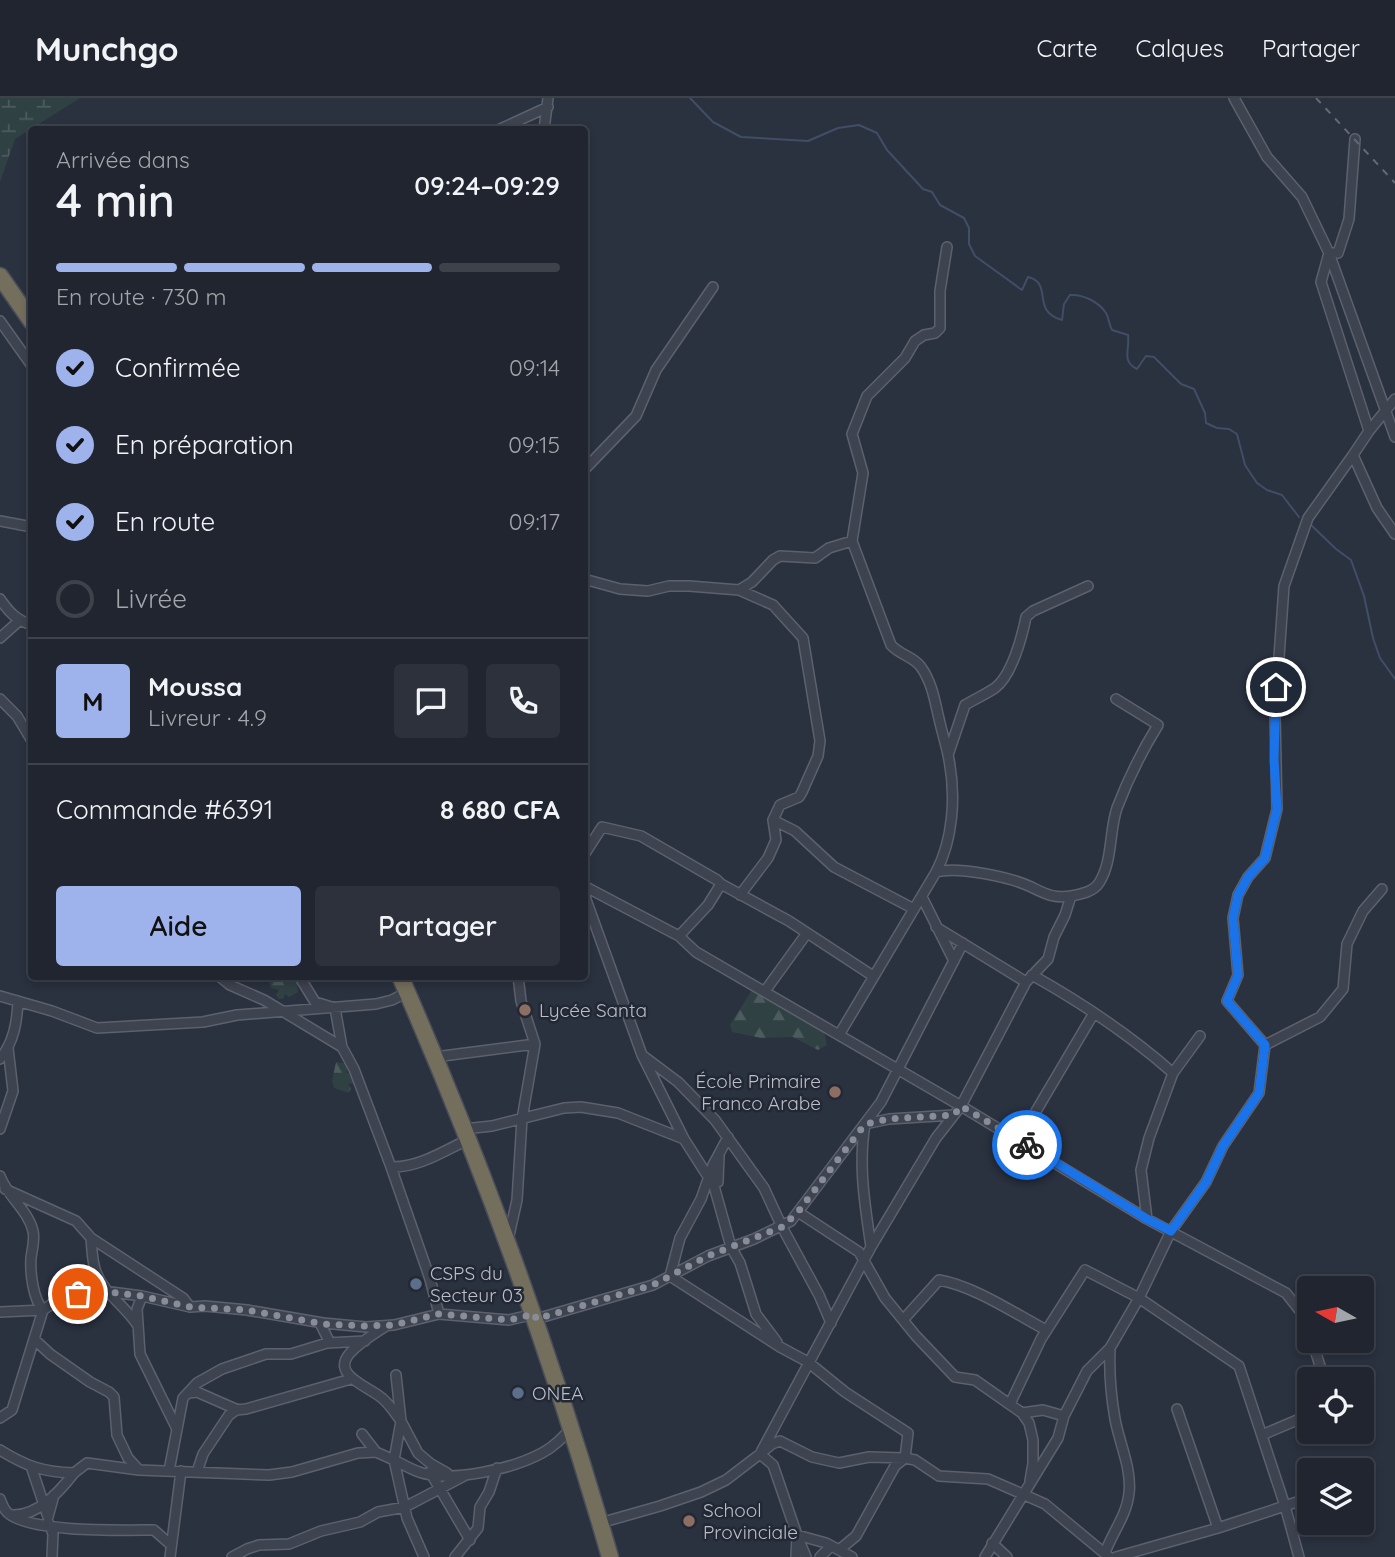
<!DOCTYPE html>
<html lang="fr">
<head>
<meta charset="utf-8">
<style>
  :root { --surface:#20252f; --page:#2d313b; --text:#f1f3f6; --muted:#a2a5aa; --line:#3d424b; --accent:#9eb2ec }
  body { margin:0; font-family:Quicksand,sans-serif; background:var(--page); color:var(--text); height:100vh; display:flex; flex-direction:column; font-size:26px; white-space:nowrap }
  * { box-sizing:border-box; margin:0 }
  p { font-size:23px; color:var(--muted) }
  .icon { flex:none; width:38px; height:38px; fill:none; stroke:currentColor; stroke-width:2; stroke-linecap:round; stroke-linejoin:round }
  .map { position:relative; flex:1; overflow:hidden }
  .panel { position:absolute; left:28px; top:28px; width:560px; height:854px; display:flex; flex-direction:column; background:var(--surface); border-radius:7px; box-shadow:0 4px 10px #0003,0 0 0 2px var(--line) }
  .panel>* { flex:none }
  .needle { width:46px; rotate:279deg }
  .tools { position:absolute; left:1297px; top:1178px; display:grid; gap:14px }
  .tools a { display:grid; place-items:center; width:77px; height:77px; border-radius:7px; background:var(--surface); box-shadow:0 4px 10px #0003,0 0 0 2px var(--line); font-size:35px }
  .pin { position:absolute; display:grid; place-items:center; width:60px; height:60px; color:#fff; margin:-30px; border:4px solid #fff; border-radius:50%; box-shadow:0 2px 7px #0007 }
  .courier { position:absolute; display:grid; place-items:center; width:70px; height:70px; margin:-35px; border:5px solid #1a73e8; border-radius:50%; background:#fff; color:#222; box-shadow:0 2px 9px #0007 }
  .overview em { font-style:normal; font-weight:600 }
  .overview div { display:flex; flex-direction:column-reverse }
  .overview { display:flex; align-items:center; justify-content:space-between; height:119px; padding:0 28px }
  h1 { font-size:46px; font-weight:600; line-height:52px }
  .bar { display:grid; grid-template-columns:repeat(4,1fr); gap:10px 7px; align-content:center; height:84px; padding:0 28px }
  .bar i { height:9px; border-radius:5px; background:var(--line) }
  .bar .on { background:var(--accent) }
  .bar p { grid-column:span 4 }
  .line { display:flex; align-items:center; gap:18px; padding:0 28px; border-top:2px solid var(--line) }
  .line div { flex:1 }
  .round { display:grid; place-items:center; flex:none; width:74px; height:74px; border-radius:7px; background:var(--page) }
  ol { padding:0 28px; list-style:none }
  li { display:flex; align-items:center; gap:21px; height:77px }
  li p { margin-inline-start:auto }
  li .icon { padding:7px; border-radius:50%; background:var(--accent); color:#111; stroke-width:4 }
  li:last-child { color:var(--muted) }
  li i { width:38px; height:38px; border:4px solid var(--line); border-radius:50% }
  .primary-button { display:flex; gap:14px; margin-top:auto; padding:14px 28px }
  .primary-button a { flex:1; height:80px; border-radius:7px; background:var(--accent); color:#111; font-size:28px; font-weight:600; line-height:80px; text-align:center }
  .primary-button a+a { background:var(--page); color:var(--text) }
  header { display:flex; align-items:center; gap:42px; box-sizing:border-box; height:98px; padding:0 35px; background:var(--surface); border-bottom:2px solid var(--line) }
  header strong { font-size:33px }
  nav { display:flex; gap:38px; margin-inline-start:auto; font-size:24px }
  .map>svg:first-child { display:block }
  .forest { fill:url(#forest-firs) }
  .wetland { fill:url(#wetland-marsh) }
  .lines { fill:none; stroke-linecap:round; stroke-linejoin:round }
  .stream { stroke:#424d66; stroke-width:2 }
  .street-casing { stroke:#5c616d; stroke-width:12 }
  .highway-casing { stroke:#494e5a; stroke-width:19 }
  .street { stroke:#3e4350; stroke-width:9 }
  .highway { stroke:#746e5c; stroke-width:16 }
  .rail { stroke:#636978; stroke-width:2; stroke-dasharray:7 7; stroke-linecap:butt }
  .done { stroke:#888d99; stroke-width:7; stroke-dasharray:0 12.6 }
  .route { stroke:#1a73e8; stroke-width:9 }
  .education-dot { fill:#8d6e63; stroke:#232835; stroke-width:2.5 }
  .service-dot { fill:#5c6f8a; stroke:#232835; stroke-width:2.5 }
  .labels { text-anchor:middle; stroke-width:5; stroke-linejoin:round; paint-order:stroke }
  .poi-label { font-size:19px; fill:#bbbfca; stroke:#232835; text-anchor:start }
</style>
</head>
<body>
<header>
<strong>Munchgo</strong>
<nav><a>Carte</a><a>Calques</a><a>Partager</a></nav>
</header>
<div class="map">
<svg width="1395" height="1459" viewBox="0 0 1395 1459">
  <defs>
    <pattern id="forest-firs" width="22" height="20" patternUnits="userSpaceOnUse" patternTransform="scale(1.75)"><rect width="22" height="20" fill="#304144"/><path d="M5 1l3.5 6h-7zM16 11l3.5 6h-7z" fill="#4c5b5e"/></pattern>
    <pattern id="wetland-marsh" width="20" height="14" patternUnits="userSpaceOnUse" patternTransform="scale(1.75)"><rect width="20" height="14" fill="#304144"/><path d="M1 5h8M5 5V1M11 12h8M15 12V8" fill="none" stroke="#4c5b5e"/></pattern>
  </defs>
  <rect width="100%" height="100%" fill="#2a313f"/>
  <path class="forest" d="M274 879H296L298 894 289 899 285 896 283 901H279L276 897 279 892 271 890 269 883Z
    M752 892 760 893 811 923 824 934 827 947 818 952 793 939 761 940 732 934 730 927Z
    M336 964 349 966 347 975H353L356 985 348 986 351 990 349 995 334 990 332 983Z"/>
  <path class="wetland" d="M0 0H80L15 41 0 84Z"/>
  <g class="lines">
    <path class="stream" d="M690 0 713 24 741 39 808 43 838 30 859 27 877 35 887 52 923 91 932 94 940 107 964 120 969 130V146L975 158 1022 192 1028 179C1054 185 1030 213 1062 222L1064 206 1070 197C1083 196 1099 204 1106 215 1109 220 1109 227 1112 232L1128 237C1130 252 1121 263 1137 271L1146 258 1154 259 1181 286 1194 291 1205 315 1206 325 1217 330 1229 331 1237 336 1245 367 1257 385 1267 392 1282 397 1299 419
      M1309 425 1336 451 1351 462 1364 498 1373 540 1380 560 1395 581"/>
    <g class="street-casing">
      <path id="street" d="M1234 0 1267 59 1302 99 1329 155 1395 339
        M498 32 548 9
        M544 32 548 0
        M1355 41 1349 121 1338 155H1329L1321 184 1369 333
        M0 223 32 268
        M1353 357 1369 333 1395 301
        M584 372 636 318 656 272 713 189
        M0 423 32 429
        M584 481 620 491 648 493 669 488H689L739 492 752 484 773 462 780 458 815 460 829 450 852 443
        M739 492 773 507 803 540 820 643 818 658 802 694 799 699 780 707 773 722 776 742 768 760 740 797
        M0 501C9 514 16 522 32 527
        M0 540 19 523
        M0 601 17 618 32 643
        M948 657 965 607C975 601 986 596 995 590 1012 577 1022 539 1026 519L1033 513 1088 488
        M773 722 795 733 834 769 914 811
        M584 757 602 729 641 738 717 782 721 786 789 823 873 878
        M936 774C957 768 1009 779 1029 788 1044 795 1053 801 1071 798
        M584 788 679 838 696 854 961 1008 1147 1121 1286 1195 1304 1218 1309 1233
        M584 796 642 957 684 1041
        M922 799 954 863
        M936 829 1026 884
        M679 838 708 807 721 786
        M1032 877C1082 905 1130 937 1173 975
        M219 878 230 887 264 902 342 949
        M299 878 315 904 335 910 342 949 354 971 391 1069 430 1181 439 1216
        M765 893 807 835
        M0 898 52 913 97 930 203 924 237 917 376 906 392 902 407 894
        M839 937 936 774C953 742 956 698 949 662 947 650 943 638 940 625 935 605 933 586 921 569 914 559 900 557 891 547L852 443 863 375 852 336 867 298 905 260 915 243 924 237 935 235 940 230V193L947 149
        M1265 947 1320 919 1343 891 1347 846 1363 813 1382 791
        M642 957 678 984 715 1022 764 1090 782 1129 819 1197 831 1225
        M435 959 535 946
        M0 961C14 944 17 924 18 903
        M0 1031 13 993 8 950
        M464 1031 492 1028 564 1010 581 1009 618 1015 684 1041 714 1088 731 1149 740 1165 756 1216 777 1244
        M728 1039 713 1067 701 1101 680 1140 670 1178 780 1249 808 1264 845 1294 908 1335 905 1360 895 1368 856 1438 839 1452
        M1019 1042 1094 915
        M391 1069C418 1070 444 1053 469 1041
        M0 1078C7 1098 28 1112 33 1133 35 1141 32 1152 31 1160 30 1175 33 1201 43 1212L12 1312 0 1320
        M718 1084 719 1057
        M5 1091 76 1123 91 1140 183 1200 190 1209
        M798 1114 859 1154 885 1200 916 1238 955 1279 975 1282 1022 1315 1029 1325 1033 1342V1365L1030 1383
        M1147 1121 1141 1072 1149 1040 1173 975 1200 938
        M91 1140C92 1151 92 1164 96 1174 104 1196 126 1208 138 1228
        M508 1142 517 1102 522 1021 535 946 521 903 518 878
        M871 1149C865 1107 858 1068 865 1026L889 1021 954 1017
        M142 1198 137 1211 140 1256 176 1329
        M0 1214 43 1212 62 1199 95 1192 142 1198 190 1209 205 1208 247 1212 323 1225 366 1229 394 1227 439 1216 509 1222 535 1216
        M536 1221 653 1187 708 1158 754 1141 791 1123 881 1004 963 845
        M903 1222 939 1182C974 1188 1014 1215 1046 1232
        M320 1225 330 1245
        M386 1228C374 1236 360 1244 350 1255 330 1278 371 1289 383 1301 390 1307 395 1315 401 1323L394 1362C402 1366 410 1371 419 1374 451 1385 512 1371 542 1355 554 1349 562 1340 571 1330
        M34 1241 50 1256 90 1284 109 1294 114 1299 117 1337 128 1360 139 1372
        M1312 1242 1324 1281
        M396 1277 401 1323 418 1355 431 1366 447 1375
        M189 1295 197 1294 238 1312
        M1010 1306 1041 1241 1085 1172 1139 1200 1239 1268 1285 1408 1299 1459
        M1177 1311 1218 1430
        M1022 1315 1043 1312 1064 1318
        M362 1336 376 1354
        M1262 1337 1309 1317
        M0 1352C26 1368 42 1374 74 1375L87 1365 139 1372 269 1377 292 1374 358 1355 376 1354 394 1362 407 1420 424 1459
        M32 1371 48 1419 54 1397
        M169 1373 183 1300 197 1285 222 1271 266 1256H291L327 1245 365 1243
        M197 1374 203 1356 229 1317 236 1312 246 1311 351 1281
        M430 1374 470 1442
        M0 1401C2 1406 4 1412 8 1415 31 1435 123 1432 154 1432L171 1447
        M14 1417C39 1417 60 1393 74 1375
        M48 1424 53 1436 52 1459
        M600 1425 660 1408 701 1394 726 1382 760 1356 871 1149 936 1040 961 1008 1026 884 1048 861 1054 839 1065 817 1071 798C1081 796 1093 794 1099 785 1113 763 1109 733 1117 710 1128 681 1142 653 1158 627L1116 601
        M797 1437 826 1445 852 1459
        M799 1442 806 1459
        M992 1445 1007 1459
        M1105 1455C1112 1435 1127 1417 1129 1395 1132 1371 1119 1344 1115 1321 1111 1298 1109 1273 1110 1250
        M170 1459 181 1373
        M232 1459 247 1451 259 1447 289 1446 321 1433 360 1424 378 1414 405 1409 464 1378
        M455 1459 478 1430 480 1409 489 1394 497 1370
        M796 1459 797 1437 773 1367 760 1356 772 1346 780 1343 812 1359 839 1365 869 1359 905 1360 915 1362 939 1378 988 1381 1045 1406 1109 1459
        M820 1459 831 1448
        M985 1459 1058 1340 1064 1318 1087 1273 1110 1250 1139 1200 1171 1133 1206 1084 1223 1048 1259 995 1265 947 1227 903 1238 877 1233 820 1238 797 1248 779 1265 760 1277 711 1275 616 1284 488 1308 420 1353 357 1377 410 1395 436
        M1116 1459 1218 1430 1309 1400"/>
    </g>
    <g class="highway-casing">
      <path id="highway" d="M0 178 32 224
        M400 878C483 1067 553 1261 610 1459"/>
    </g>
    <use href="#street" class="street"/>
    <use href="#highway" class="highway"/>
    <path class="rail" d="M1316 0 1395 85"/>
  </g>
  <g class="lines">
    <path class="done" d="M78 1196 95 1192 108 1194 142 1198 190 1209 247 1212 323 1226 366 1228 394 1227 439 1216 509 1222 535 1216 536 1221 653 1187 708 1158 782 1129 798 1114 865 1026 889 1021 954 1017 961 1008 1027 1047"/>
    <path class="route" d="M1027 1047 1147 1121 1171 1133 1206 1084 1223 1048 1259 995 1265 947 1227 903 1238 877 1233 820 1238 797 1248 779 1265 760 1277 711 1274 662 1276 589"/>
  </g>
  <g class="education-dot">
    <circle cx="525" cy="912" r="7"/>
    <circle cx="835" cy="994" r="7"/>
    <circle cx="689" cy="1423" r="7"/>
  </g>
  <g class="service-dot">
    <circle cx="416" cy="1186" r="7"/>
    <circle cx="518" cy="1295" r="7"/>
  </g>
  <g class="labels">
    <g class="poi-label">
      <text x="539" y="919">Lycée Santa</text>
      <text x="821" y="990" text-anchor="end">École Primaire<tspan x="821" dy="22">Franco Arabe</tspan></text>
      <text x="430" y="1182">CSPS du<tspan x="430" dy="22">Secteur 03</tspan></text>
      <text x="532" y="1302">ONEA</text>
      <text x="703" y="1419">School<tspan x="703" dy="22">Provinciale</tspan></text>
    </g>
  </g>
</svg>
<div class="tools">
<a><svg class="needle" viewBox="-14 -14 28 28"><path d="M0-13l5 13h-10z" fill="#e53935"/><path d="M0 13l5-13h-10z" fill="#a2a5aa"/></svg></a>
<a><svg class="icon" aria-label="locate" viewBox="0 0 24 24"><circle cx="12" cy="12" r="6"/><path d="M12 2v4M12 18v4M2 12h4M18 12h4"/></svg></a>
<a><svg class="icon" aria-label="layers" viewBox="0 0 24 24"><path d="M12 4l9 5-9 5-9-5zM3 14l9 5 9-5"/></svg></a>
</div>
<div class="pin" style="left:78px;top:1196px;background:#ea580c"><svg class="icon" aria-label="bag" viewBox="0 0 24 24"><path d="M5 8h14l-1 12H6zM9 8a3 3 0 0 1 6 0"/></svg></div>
<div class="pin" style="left:1276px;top:589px;background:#1f2937"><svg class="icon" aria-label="home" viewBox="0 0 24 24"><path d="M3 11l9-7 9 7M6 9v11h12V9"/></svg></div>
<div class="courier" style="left:1027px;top:1047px"><svg class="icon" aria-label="bike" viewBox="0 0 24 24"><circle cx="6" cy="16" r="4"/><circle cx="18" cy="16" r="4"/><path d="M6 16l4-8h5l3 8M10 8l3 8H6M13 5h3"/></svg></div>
<section class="panel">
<div class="overview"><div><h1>4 min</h1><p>Arrivée dans</p></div><em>09:24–09:29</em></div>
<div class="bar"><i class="on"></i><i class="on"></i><i class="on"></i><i></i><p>En route · 730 m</p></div>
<ol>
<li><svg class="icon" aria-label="check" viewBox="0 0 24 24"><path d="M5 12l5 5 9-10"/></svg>Confirmée<p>09:14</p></li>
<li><svg class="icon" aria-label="check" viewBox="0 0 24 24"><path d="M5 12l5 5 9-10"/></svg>En préparation<p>09:15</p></li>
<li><svg class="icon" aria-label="check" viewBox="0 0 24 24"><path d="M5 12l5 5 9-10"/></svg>En route<p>09:17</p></li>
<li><i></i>Livrée</li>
</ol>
<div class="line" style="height:126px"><b class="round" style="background:var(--accent);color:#111">M</b><div><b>Moussa</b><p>Livreur · 4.9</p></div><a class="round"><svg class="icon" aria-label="chat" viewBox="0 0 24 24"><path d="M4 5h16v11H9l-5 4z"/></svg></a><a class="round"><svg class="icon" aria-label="phone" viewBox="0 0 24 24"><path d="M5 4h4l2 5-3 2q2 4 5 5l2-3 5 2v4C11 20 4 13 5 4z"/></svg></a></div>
<div class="line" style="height:91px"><div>Commande #6391</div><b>8 680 CFA</b></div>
<div class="primary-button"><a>Aide</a><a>Partager</a></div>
</section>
</div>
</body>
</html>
